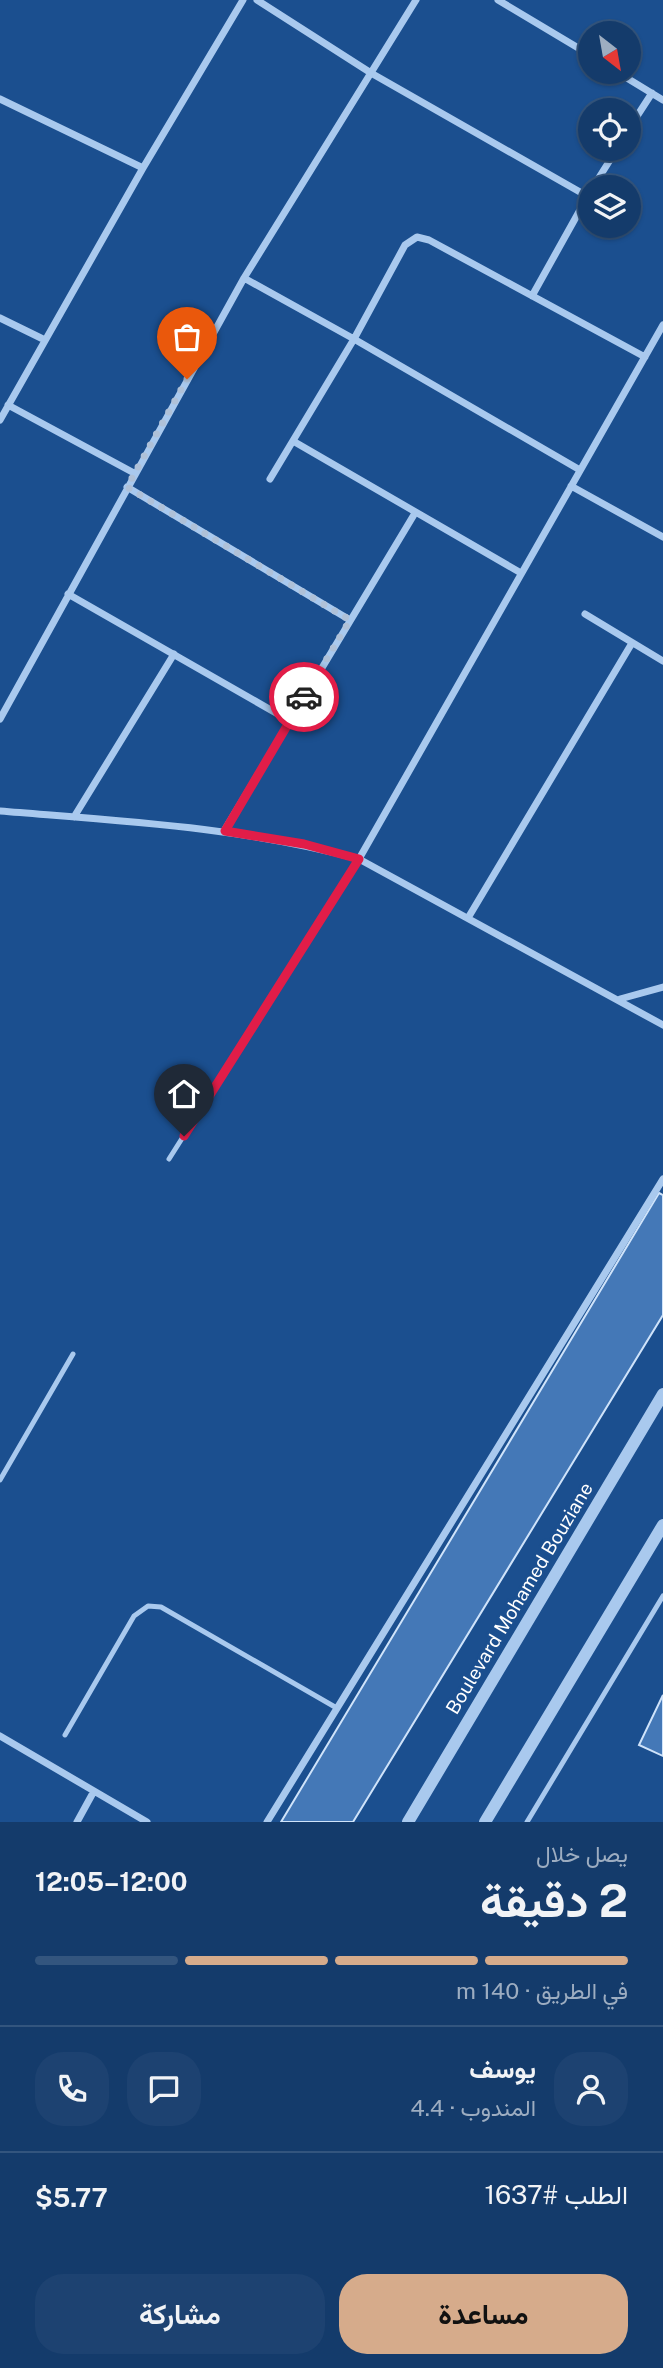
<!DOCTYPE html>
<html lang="ar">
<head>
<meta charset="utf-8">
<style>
  :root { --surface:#143b6b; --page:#1d4271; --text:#f1f3f6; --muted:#9dadc1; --line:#33557e; --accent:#d6ab8b }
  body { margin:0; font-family:"Public Sans",Vazirmatn,sans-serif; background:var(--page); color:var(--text); direction:rtl; height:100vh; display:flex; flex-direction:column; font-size:26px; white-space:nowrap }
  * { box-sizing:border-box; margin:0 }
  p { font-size:23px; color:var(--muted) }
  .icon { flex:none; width:38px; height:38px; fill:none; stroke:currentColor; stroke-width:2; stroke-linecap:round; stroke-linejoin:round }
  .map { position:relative; height:1822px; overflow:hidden; direction:ltr }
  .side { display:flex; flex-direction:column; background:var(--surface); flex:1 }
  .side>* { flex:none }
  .needle { width:46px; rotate:149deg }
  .fabs { position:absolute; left:578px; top:21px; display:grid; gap:14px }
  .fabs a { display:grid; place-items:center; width:63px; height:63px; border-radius:50%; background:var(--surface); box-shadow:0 2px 5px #0004,0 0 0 2px var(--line); font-size:35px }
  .pin { position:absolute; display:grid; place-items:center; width:60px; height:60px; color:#fff; margin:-72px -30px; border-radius:50% 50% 50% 0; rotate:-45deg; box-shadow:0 0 7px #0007 }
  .pin .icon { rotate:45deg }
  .courier { position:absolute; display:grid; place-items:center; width:70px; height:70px; margin:-35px; border:5px solid #e11d48; border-radius:50%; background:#fff; color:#222; box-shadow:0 2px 9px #0007 }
  .headline em { font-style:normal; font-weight:700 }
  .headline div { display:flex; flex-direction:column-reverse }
  .headline { display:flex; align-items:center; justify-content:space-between; height:119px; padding:0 35px }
  h1 { font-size:46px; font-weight:700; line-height:52px }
  .bar { display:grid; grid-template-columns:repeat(4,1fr); gap:10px 7px; align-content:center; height:84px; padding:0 35px }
  .bar i { height:9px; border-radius:5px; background:var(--line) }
  .bar .active { background:var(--accent) }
  .bar p { grid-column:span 4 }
  .line { display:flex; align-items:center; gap:18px; padding:0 35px; border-top:2px solid var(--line) }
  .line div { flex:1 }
  .round { display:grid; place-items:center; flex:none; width:74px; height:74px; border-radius:28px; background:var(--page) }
  .action { display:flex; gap:14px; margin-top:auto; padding:14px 35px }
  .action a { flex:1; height:80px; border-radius:28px; background:var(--accent); color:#111; font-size:28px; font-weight:700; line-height:80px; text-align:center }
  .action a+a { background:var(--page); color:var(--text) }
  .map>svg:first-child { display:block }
  .building { fill:#4478b7; stroke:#cfe3fa; stroke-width:2 }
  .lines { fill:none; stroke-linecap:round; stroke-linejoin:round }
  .service { stroke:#a9c9ee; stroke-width:5 }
  .minor { stroke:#a9c9ee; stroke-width:7 }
  .tertiary { stroke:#a9c9ee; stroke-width:12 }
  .done { stroke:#afc1d8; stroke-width:7; stroke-dasharray:0 12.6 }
  .route { stroke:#e11d48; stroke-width:9 }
  .labels { text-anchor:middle; stroke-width:6; stroke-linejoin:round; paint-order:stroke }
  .street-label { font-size:19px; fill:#fff; stroke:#1b4f8f }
</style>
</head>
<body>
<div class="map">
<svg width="663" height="1822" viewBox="0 0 663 1822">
  <rect width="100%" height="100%" fill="#1b4f8f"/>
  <path class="building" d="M659 1193 663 1195V1315L353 1822H281Z
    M663 1695V1756L639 1745Z"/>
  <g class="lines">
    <path class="service" d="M169 1159 359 859
      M0 1480 73 1354
      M65 1735 134 1616 148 1606 161 1607 335 1707
      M527 1822 663 1596"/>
    <path class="minor" d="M257 0 371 73 587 196
      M498 0 590 55
      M617 72 663 100
      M0 99 143 168
      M628 130 652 93
      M593 187 617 149
      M244 278 354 339 270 479
      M532 296 590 192
      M0 318 45 340
      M8 405 134 473
      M0 420 143 168 243 0
      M293 441 521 573
      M580 470 354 339 405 245 417 237 429 240 645 357
      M571 486 663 537
      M127 487 350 620
      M68 594 290 721
      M585 614 663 661
      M0 719 244 278 416 0
      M0 811C121 821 241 827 359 859L663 1025
      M74 817 174 654
      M224 831 415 513
      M359 859 663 325
      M468 918 632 643
      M620 999 663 987
      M0 1736 147 1822
      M77 1822 94 1791
      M267 1822 663 1179"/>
    <path class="tertiary" d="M408 1822 663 1394
      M485 1822 663 1525"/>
  </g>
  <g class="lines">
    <path class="done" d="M187 379 127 487 350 620 304 697"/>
    <path class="route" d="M184 1136 359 859 304 844 225 831 304 697"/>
  </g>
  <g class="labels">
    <g class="street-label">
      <text transform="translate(519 1598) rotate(-59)" y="7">Boulevard Mohamed Bouziane</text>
    </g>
  </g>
</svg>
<div class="fabs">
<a><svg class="needle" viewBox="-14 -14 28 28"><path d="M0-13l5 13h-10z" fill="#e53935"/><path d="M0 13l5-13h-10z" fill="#9dadc1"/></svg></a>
<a><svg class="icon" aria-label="locate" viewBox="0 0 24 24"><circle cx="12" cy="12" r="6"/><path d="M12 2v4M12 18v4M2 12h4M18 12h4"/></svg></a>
<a><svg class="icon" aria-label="layers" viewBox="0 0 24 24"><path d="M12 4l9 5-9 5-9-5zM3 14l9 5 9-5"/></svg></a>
</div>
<div class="pin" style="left:187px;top:379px;background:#ea580c"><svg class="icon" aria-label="bag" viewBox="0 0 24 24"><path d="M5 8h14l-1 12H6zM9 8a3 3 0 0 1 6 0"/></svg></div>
<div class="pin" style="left:184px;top:1136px;background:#1f2937"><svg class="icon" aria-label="home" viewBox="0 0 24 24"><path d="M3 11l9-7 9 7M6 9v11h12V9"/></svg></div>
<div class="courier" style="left:304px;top:697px"><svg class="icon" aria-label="car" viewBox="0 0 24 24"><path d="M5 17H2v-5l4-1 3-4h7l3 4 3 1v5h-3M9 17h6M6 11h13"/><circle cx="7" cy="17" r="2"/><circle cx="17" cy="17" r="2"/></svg></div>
</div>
<section class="side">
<div class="headline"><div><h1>2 دقيقة</h1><p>يصل خلال</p></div><em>12:00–12:05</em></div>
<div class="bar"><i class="active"></i><i class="active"></i><i class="active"></i><i></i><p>في الطريق · 140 m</p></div>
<div class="line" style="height:126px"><a class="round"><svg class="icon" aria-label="person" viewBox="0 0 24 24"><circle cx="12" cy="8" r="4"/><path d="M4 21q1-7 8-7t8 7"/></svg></a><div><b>يوسف</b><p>المندوب · 4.4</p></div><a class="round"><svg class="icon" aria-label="chat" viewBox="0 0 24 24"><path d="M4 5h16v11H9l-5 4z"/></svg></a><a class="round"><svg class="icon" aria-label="phone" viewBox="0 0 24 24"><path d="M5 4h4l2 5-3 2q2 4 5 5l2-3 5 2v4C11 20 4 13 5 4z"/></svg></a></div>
<div class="line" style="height:91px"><div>الطلب #1637</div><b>$5.77</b></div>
<div class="action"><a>مساعدة</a><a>مشاركة</a></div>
</section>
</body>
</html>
